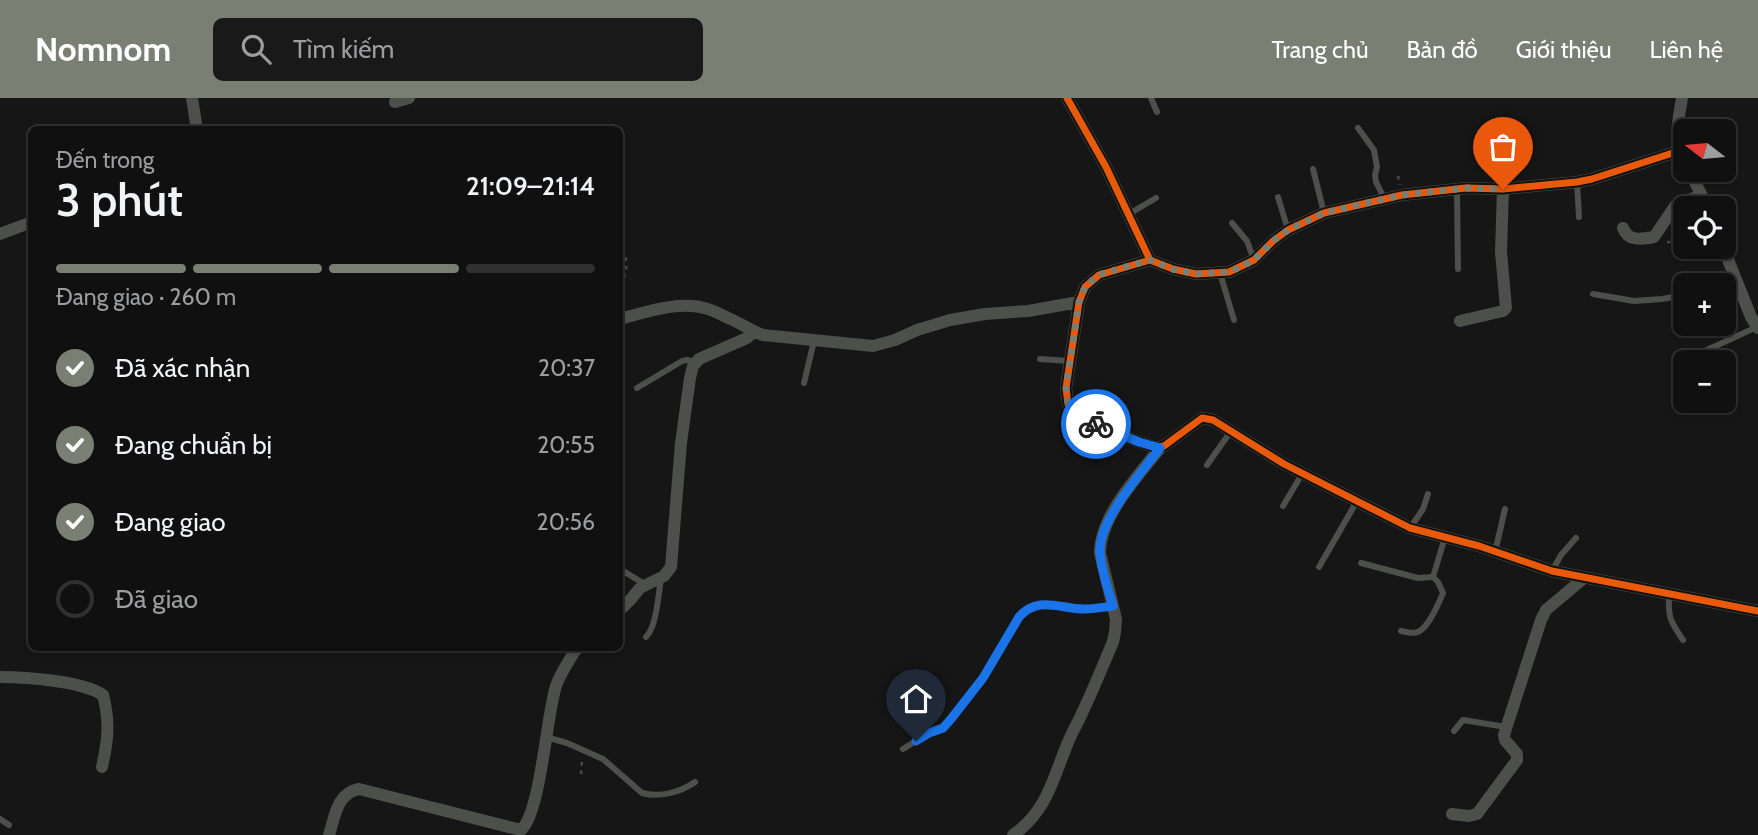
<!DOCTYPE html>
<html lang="vi">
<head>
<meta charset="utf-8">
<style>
  :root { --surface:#101010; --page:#191919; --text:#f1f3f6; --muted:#9c9d9f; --line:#303030; --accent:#7a7f74 }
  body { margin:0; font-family:Cabin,sans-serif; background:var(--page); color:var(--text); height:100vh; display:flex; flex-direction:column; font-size:26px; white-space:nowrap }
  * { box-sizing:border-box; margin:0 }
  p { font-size:23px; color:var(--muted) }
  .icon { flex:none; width:38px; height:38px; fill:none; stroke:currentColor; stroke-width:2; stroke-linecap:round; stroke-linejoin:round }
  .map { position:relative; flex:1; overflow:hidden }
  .sheet { position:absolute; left:28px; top:28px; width:595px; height:525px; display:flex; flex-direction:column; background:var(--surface); border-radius:10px; box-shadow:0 2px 5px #0004,0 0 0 2px var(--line) }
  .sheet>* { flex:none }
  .needle { width:46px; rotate:286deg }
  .fabs { position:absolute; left:1673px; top:21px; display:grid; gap:14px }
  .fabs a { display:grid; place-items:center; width:63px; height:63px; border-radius:10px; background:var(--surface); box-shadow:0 2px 5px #0004,0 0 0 2px var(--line); font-size:35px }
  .pin { position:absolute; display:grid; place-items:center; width:60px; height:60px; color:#fff; margin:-72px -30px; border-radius:50% 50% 50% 0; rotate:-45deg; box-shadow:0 0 7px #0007 }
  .pin .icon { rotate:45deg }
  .courier { position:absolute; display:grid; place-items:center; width:70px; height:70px; margin:-35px; border:5px solid #1a73e8; border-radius:50%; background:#fff; color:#222; box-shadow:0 2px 9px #0007 }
  .summary em { font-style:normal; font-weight:600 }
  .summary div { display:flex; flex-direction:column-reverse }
  .summary { display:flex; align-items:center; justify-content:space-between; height:119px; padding:0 28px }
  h1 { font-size:46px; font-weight:600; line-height:52px }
  .bar { display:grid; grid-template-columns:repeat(4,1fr); gap:10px 7px; align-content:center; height:84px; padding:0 28px }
  .bar i { height:9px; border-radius:5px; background:var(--line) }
  .bar .on { background:var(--accent) }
  .bar p { grid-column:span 4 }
  ol { padding:0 28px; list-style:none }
  li { display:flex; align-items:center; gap:21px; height:77px }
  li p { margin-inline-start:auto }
  li .icon { padding:7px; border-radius:50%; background:var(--accent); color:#fff; stroke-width:4 }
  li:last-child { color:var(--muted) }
  li i { width:38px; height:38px; border:4px solid var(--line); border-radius:50% }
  header { display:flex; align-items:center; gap:42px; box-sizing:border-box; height:98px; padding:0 35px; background:var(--accent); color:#fff }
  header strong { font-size:33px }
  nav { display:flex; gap:38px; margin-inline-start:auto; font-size:24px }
  .search { width:490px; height:63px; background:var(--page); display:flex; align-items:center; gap:18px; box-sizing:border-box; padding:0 24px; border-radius:10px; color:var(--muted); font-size:26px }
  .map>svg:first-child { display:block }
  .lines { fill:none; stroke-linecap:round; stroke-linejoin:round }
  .path { stroke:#474a46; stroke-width:2.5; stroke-dasharray:3.5 5; stroke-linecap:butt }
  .service { stroke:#4d4f4a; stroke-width:6 }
  .minor { stroke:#4d4f4a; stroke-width:12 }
  .cycleway-casing { stroke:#101210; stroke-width:11 }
  .cycleway { stroke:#e8590c; stroke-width:7 }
  .done { stroke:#7a7f74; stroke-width:7; stroke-dasharray:0 12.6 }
  .route { stroke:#1a73e8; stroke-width:9 }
</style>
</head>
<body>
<header>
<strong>Nomnom</strong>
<div class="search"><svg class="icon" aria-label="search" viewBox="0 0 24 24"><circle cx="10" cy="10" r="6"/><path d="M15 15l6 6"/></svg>Tìm kiếm</div>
<nav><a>Trang chủ</a><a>Bản đồ</a><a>Giới thiệu</a><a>Liên hệ</a></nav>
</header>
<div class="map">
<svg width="1758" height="737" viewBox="0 0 1758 737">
  <rect width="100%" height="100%" fill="#161616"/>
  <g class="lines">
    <path class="path" d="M1398 78 1400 87
      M1667 144 1685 145
      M1704 149 1710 155
      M620 153C633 162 623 179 621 192 619 198 620 204 620 210
      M581 676 582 662"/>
    <path class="service" d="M1151 0 1157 14
      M1358 30 1374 52 1377 69 1375 77 1376 84 1384 100
      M1313 71 1324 115
      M1577 84 1579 119
      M1457 91 1458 171
      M1278 99 1288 132
      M1129 116 1156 100
      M1232 125 1247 143 1254 162
      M1220 175 1234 222
      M1710 187 1734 177
      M1593 196 1634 203 1662 201 1685 197
      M31 211H32
      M1040 261 1069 263
      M1683 263 1757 229
      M804 285 814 243
      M637 290 682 263 687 262 696 264
      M1207 367 1231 333
      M1283 408 1302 376
      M1410 430 1423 411 1428 396
      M1495 454 1505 411
      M1361 465 1418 480 1433 479 1445 439
      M1319 469 1357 403
      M620 471 646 487
      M1552 473 1561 457 1576 440
      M1669 496C1668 520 1670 523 1683 542
      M1401 533C1406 534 1413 536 1418 534 1428 530 1439 505 1443 495L1438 484 1433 479
      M646 539C657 528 658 497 661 481
      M1454 633 1463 622 1506 629
      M546 639 567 645 603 661 642 695C660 700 681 694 695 684
      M903 651 929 635 943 630 983 580 1019 519C1038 498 1059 510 1083 511 1093 511 1103 509 1112 508
      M0 721 9 727"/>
    <path class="minor" d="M192 0 197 32
      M1067 0 1106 69 1150 162 1173 171 1196 176 1229 174 1254 162 1273 143 1288 132 1324 115 1402 97 1466 90 1503 91 1577 84 1592 81 1679 53
      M1682 0C1678 24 1673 42 1685 64
      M395 4 409 0
      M1689 72 1708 110
      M1623 130C1628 144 1642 141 1654 139L1675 108 1701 97
      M0 136 32 124
      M1723 149 1751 219 1758 230
      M1150 162 1099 177 1085 189 1079 204 1066 290 1068 306 1079 318 1101 329 1156 350 1164 348 1202 320 1213 322 1284 366 1410 430 1479 448 1552 473 1758 513
      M620 221C647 214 679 202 708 211 715 213 722 217 728 220 741 225 751 233 763 237L873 248 895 242 917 232 950 222 985 216 1028 213 1079 204
      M1460 223 1503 213 1506 210 1501 154 1503 91
      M620 512 631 501 640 490 664 478 671 469 681 345 690 280 693 268 699 261 747 240 753 234
      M0 579C26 579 82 583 103 597 110 624 108 642 102 669
      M1452 716 1469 718 1477 716 1517 662V656L1505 642 1504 637 1541 522 1546 512 1584 480
      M329 737C335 718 337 695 359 691L521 732C541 714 546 619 556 588 560 576 568 565 574 554L578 550
      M1013 737C1048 713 1053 679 1069 642 1073 632 1079 623 1083 613 1094 590 1103 567 1113 544L1115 534 1116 521 1100 455C1100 418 1138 378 1160 350"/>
    <g class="cycleway-casing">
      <path id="cycleway" d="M1067 0 1106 69 1150 162 1173 171 1196 176 1229 174 1254 162 1273 143 1288 132 1324 115 1402 97 1466 90 1503 91 1577 84 1592 81 1679 53
        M1150 162 1099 177 1085 189 1079 204 1066 290 1068 306 1079 318 1101 329 1156 350 1164 348 1202 320 1213 322 1284 366 1410 430 1479 448 1552 473 1758 513"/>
    </g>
    <use href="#cycleway" class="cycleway"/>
  </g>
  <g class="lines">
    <path class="done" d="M1096 326 1079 318 1068 306 1066 290 1079 204 1085 189 1098 177 1150 162 1172 171 1196 176 1230 174 1254 162 1273 143 1288 132 1324 115 1402 97 1466 90 1503 91"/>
    <path class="route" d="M916 643 929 635 943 630 951 621 983 580 1019 519C1038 497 1060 511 1084 511 1094 511 1104 509 1113 508 1108 491 1101 472 1100 454 1098 423 1142 374 1160 350L1139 344 1096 326"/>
  </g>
</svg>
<div class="fabs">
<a><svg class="needle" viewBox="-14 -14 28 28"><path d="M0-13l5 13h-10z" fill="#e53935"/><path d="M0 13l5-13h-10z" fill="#9c9d9f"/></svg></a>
<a><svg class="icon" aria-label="locate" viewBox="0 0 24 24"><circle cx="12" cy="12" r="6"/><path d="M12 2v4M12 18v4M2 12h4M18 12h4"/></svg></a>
<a>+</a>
<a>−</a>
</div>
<div class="pin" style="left:1503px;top:91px;background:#ea580c"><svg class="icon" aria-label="bag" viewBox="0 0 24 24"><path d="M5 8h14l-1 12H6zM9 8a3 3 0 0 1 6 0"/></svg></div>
<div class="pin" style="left:916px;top:643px;background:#1f2937"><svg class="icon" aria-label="home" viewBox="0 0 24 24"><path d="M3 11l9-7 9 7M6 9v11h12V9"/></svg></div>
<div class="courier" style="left:1096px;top:326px"><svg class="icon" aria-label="bike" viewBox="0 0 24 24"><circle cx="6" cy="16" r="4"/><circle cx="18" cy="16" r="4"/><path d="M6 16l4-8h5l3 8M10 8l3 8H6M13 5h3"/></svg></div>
<section class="sheet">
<div class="summary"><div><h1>3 phút</h1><p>Đến trong</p></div><em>21:09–21:14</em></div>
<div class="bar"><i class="on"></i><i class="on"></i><i class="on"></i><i></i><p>Đang giao · 260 m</p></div>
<ol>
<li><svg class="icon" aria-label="check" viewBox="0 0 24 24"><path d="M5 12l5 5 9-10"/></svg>Đã xác nhận<p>20:37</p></li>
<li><svg class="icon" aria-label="check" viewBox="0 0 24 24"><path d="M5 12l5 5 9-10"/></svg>Đang chuẩn bị<p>20:55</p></li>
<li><svg class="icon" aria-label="check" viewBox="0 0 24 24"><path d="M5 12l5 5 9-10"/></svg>Đang giao<p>20:56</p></li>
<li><i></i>Đã giao</li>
</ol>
</section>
</div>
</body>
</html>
